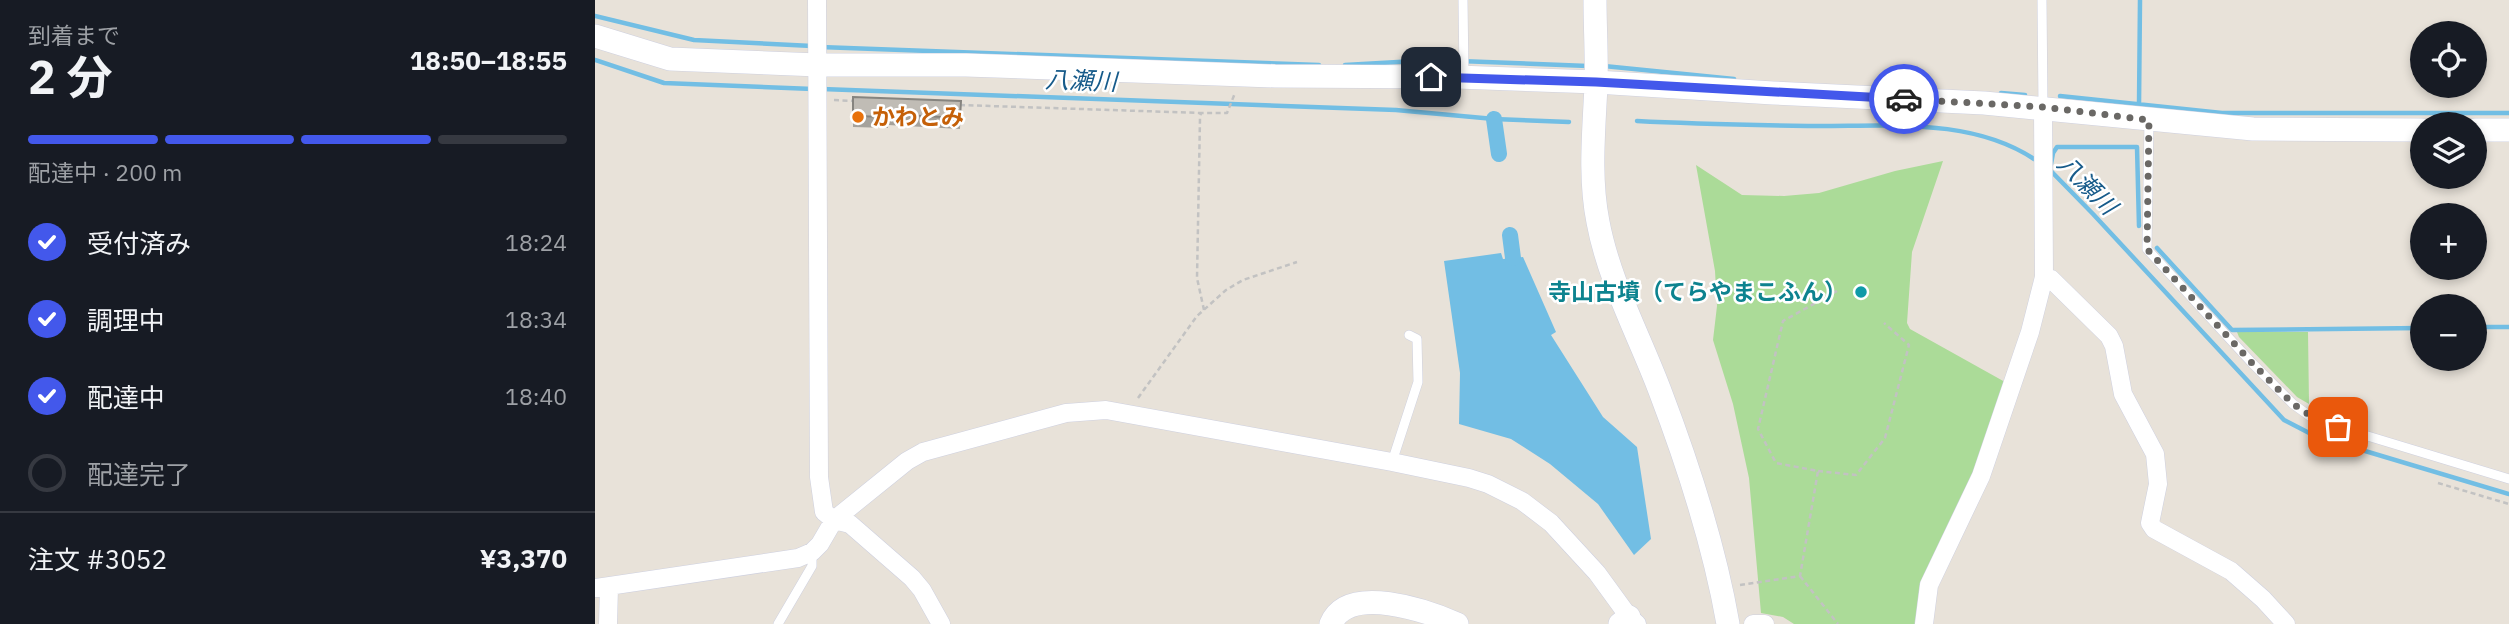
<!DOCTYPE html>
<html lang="ja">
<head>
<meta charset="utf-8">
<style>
  :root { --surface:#171b24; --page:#242831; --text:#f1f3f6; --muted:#9ea1a6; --line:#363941; --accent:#4358eb }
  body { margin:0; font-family:"IBM Plex Sans","Noto Sans JP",sans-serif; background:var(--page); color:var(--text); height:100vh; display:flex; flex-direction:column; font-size:26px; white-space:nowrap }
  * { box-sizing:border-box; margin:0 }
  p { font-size:23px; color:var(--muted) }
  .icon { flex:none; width:38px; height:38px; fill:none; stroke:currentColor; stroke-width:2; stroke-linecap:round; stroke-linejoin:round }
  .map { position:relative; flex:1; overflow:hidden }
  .side { display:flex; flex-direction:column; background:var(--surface); width:595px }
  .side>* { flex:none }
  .tools { position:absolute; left:1815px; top:21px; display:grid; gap:14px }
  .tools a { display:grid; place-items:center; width:77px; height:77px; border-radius:50%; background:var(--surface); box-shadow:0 4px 10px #0003; font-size:35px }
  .pin { position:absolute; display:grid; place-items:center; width:60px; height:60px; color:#fff; margin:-30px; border-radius:14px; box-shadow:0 4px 10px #0006 }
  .courier { position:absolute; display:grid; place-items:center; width:70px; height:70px; margin:-35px; border:5px solid #4358eb; border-radius:50%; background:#fff; color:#222; box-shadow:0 2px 9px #0007 }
  .summary em { font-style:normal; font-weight:700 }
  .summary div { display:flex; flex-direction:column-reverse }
  .summary { display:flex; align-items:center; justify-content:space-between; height:119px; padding:0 28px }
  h1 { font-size:46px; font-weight:700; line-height:52px }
  .bar { display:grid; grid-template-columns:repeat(4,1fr); gap:10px 7px; align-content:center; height:84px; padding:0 28px }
  .bar i { height:9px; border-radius:5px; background:var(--line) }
  .bar .on { background:var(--accent) }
  .bar p { grid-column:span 4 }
  .line { display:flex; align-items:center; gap:18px; padding:0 28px; border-top:2px solid var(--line) }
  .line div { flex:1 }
  ol { padding:0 28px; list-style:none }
  li { display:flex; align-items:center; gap:21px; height:77px }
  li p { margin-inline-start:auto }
  li .icon { padding:7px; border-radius:50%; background:var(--accent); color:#fff; stroke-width:4 }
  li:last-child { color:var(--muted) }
  li i { width:38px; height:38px; border:4px solid var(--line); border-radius:50% }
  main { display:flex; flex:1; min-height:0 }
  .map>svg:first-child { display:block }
  .green { fill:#abdb98 }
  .water { fill:#72bee4 }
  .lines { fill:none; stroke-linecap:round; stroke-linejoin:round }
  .stream { stroke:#72bee4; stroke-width:4.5 }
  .canal { stroke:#72bee4; stroke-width:16 }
  .service-casing { stroke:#ced0df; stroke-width:10 }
  .minor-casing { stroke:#ced0df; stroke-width:19 }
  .tertiary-casing { stroke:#ced0df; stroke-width:24 }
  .path { stroke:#c2c2c2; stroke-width:2.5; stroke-dasharray:5 3.5; stroke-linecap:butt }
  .service { stroke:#fff; stroke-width:9 }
  .minor { stroke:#fff; stroke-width:18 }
  .tertiary { stroke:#fff; stroke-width:23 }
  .wall { fill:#a5a29c }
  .building { fill:#c0bcb5; stroke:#86847f; stroke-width:2 }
  .done { stroke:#6a6865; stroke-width:7; stroke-dasharray:0 12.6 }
  .route { stroke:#4358eb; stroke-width:9 }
  .food-dot { fill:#e8710a; stroke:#fff; stroke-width:2.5 }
  .culture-dot { fill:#0f9aa8; stroke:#fff; stroke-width:2.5 }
  .labels { text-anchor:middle; stroke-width:5; stroke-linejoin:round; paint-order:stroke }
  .food-label { font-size:23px; font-weight:bold; fill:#c56008; stroke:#fff; text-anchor:start }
  .culture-label { font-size:23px; font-weight:bold; fill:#0d838f; stroke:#fff; text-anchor:end }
  .water-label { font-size:24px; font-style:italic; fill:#175b8a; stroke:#fff }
</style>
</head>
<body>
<main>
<section class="side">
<div class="summary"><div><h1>2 分</h1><p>到着まで</p></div><em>18:50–18:55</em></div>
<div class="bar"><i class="on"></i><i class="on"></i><i class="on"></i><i></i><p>配達中 · 200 m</p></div>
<ol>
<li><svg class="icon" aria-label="check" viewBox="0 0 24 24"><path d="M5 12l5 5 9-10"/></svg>受付済み<p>18:24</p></li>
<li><svg class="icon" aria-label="check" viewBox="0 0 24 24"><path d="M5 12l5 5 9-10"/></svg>調理中<p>18:34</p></li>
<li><svg class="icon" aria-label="check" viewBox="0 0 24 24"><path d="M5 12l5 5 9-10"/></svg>配達中<p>18:40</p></li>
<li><i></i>配達完了</li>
</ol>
<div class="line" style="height:91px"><div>注文 #3052</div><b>¥3,370</b></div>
</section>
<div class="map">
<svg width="1914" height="624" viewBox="0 0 1914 624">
  <rect width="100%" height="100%" fill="#e8e2d9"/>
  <path class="green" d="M1348 161 1317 252 1312 323 1315 329 1410 382 1381 472 1327 586 1320 624H1199L1188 617 1166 613 1154 478 1138 404 1118 340 1122 306 1120 271 1101 165 1147 195 1189 196 1224 193 1300 171Z
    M1642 332H1713L1714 404 1702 397 1644 337Z"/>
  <path class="water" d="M906 253 908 259 928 257 961 332 956 335 1008 417 1042 447 1056 539 1039 555 1003 504 955 464 916 439 864 424 865 373 849 261Z"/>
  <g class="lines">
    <path class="stream" d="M0 16 99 40 217 46
      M225 47 724 65
      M0 60 69 83 218 89
      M750 65 838 60 993 66
      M1009 66 1139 79
      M227 89 801 110 899 119 974 122
      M1406 93 1430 95
      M1465 96 1627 113H1914
      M1544 106 1545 0
      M1042 121C1099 124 1156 125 1213 126 1289 127 1377 116 1442 161
      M1456 164 1458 153 1462 147H1542L1544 226
      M1453 168 1498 214 1689 420 1720 436 1914 494
      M1562 248 1637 330 1827 328
      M1880 327H1914"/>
    <path class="canal" d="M899 119 904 154
      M915 235 918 258"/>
    <g class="service-casing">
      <path id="service" d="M868 0 869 76
        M1447 0 1448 107
        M1554 120 1552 249 1657 363 1698 404 1716 417 1743 427 1914 479
        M797 462 823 382 822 339 814 335
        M183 624 217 566V552"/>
    </g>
    <g class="minor-casing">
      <path id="minor" d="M222 0 224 477 229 512 239 520 255 524 317 578 327 590 346 624
        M1449 277 1456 279 1514 336 1519 346 1528 394 1560 454 1563 484 1555 523 1559 529 1636 571 1668 599 1691 624
        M0 588 203 558 217 552 225 544 239 520 312 461 328 452 471 413 511 410 797 462 874 478 893 484 927 501 956 523 1002 573 1034 617 1042 624
        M13 624 14 587
        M1158 624H1170
        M1329 624 1334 585 1386 476 1435 332 1449 277 1448 107"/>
    </g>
    <g class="tertiary-casing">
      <path id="tertiary" d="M1000 0C1000 28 1002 57 1001 85 999 130 994 177 1003 222 1014 281 1044 335 1065 391 1094 467 1119 544 1133 624
        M0 36 75 59 223 65H371L680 76 862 77 1001 82 1178 93 1389 103 1658 129 1827 130
        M1880 130H1914
        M736 624C753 583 832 611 862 624
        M1025 624 1034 617"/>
    </g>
    <path class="path" d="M239 100 260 101
      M365 105 606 113
      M609 310 602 278 605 118 606 113H632L640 93
      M543 398 602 316 631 290 648 280 702 262
      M1223 471 1261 475 1290 438 1314 345 1289 323
      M1843 483 1914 504
      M1205 576 1243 624
      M1145 585 1205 576 1223 471 1181 463 1163 429 1188 321 1242 291"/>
    <use href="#service" class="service"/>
    <use href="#minor" class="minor"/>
    <use href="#tertiary" class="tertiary"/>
  </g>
  <path class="wall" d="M258 97 366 101 365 129 293 125V128L258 127Z"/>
  <path class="building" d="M258 97 366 101 365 118 293 114V117L258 116Z"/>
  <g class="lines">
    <path class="done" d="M1309 99 1448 107 1554 120 1552 249 1657 363 1698 404 1716 416 1743 427"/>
    <path class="route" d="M836 77 1001 82 1309 99"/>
  </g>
  <circle class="food-dot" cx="263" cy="117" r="7"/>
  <circle class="culture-dot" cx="1266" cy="292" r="7"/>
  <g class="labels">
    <g class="food-label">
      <text x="277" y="125">かわとみ</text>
    </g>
    <g class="culture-label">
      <text x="1252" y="300">寺山古墳（てらやまこふん）</text>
    </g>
    <g class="water-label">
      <text transform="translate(486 81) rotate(2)" y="8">八瀬川</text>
      <text transform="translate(1492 185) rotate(45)" y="8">八瀬川</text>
    </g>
  </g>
</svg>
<div class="tools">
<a><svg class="icon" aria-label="locate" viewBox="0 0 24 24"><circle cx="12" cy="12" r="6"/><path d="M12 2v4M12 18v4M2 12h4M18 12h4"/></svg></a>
<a><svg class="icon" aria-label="layers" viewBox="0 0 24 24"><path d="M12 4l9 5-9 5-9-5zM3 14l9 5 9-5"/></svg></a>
<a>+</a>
<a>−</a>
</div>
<div class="pin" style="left:1743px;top:427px;background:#ea580c"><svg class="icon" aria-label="bag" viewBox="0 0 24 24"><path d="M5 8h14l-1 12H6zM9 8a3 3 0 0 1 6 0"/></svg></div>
<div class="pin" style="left:836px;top:77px;background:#1f2937"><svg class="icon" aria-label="home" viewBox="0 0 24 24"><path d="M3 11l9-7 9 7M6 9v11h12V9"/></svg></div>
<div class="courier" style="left:1309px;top:99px"><svg class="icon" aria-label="car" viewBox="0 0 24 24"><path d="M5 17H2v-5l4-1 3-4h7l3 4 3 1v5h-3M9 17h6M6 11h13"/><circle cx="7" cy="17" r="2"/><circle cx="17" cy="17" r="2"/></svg></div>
</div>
</main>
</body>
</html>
